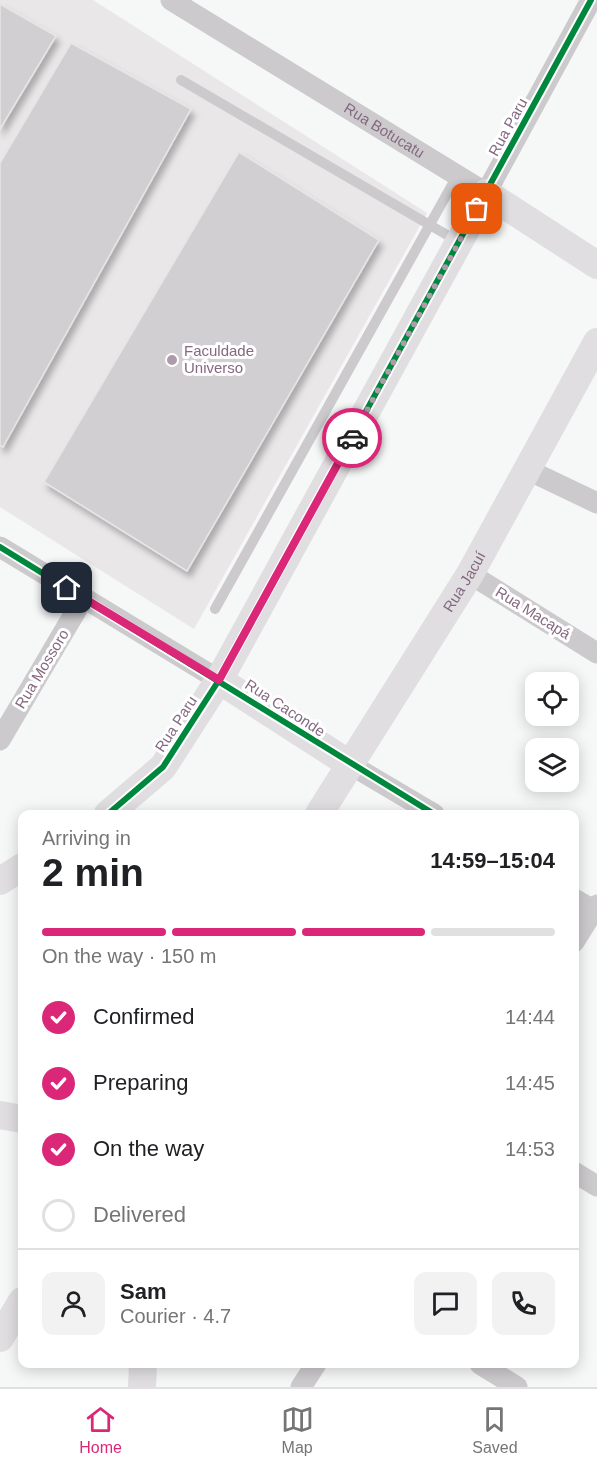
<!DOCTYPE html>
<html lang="en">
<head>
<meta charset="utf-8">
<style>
  :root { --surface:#fff; --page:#f2f2f2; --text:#202124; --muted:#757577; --line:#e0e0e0; --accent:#db2777 }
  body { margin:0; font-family:Arial,sans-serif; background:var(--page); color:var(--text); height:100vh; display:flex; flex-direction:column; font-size:22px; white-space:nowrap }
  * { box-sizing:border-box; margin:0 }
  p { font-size:20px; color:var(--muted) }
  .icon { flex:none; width:33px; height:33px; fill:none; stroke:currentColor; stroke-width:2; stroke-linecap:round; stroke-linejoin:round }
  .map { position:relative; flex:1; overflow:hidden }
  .side { position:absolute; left:18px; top:810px; width:561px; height:558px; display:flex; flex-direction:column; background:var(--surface); border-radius:12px; box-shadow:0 3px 15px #0003 }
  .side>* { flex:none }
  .buttons { position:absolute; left:525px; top:672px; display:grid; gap:12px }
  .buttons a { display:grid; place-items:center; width:54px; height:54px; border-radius:12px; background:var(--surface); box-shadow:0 3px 15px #0003; font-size:30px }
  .pin { position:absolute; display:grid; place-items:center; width:51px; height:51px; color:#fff; margin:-26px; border-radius:12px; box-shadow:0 3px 9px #0006 }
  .courier { position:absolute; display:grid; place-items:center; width:60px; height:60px; margin:-30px; border:4px solid #db2777; border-radius:50%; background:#fff; color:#222; box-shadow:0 2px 8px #0007 }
  .headline em { font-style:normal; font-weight:700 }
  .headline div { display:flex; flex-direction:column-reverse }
  .headline { display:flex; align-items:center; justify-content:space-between; height:102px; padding:0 24px }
  h1 { font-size:39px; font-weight:700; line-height:45px }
  .bar { display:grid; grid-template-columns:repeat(4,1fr); gap:9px 6px; align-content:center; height:72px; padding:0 24px }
  .bar i { height:8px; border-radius:4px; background:var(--line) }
  .bar .active { background:var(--accent) }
  .bar p { grid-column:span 4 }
  .line { display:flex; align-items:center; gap:15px; padding:0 24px; border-top:2px solid var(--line) }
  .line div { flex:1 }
  .round { display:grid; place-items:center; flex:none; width:63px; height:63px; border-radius:12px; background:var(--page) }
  ol { padding:0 24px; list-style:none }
  li { display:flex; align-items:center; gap:18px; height:66px }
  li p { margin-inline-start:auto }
  li .icon { padding:6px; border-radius:50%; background:var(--accent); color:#fff; stroke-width:4 }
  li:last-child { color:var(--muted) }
  li i { width:33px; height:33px; border:3px solid var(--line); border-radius:50% }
  .tab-bar { display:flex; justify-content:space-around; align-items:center; height:84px; border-top:2px solid var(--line); background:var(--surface); font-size:16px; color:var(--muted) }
  .tab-bar a { display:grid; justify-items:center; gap:3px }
  .tab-bar .active { color:var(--accent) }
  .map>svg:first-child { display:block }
  .built { fill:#e9e7e8 }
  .building { fill:#d2cfd2; stroke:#e6e6e6; stroke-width:1.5; filter:url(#shadow) }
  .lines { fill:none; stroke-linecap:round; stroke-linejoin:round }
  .lane { stroke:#cccacc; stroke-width:10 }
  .street { stroke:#cccacc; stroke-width:21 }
  .secondary { stroke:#e0dee0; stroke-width:28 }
  .cycleway-casing { stroke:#fff; stroke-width:10 }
  .cycleway { stroke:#00873e; stroke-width:6 }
  .done { stroke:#ad9baa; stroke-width:6; stroke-dasharray:0 10.8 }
  .route { stroke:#db2777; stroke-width:8 }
  .poi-dot { fill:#ad9baa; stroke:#fff; stroke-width:2 }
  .labels { text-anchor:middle; stroke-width:6; stroke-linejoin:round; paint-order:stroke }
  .street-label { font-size:15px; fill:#856980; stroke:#fff }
  .poi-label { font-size:15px; fill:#856980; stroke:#fff; text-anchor:start }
</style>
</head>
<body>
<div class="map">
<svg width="597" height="1387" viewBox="0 0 597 1387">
  <defs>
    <filter id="shadow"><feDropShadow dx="3.5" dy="6" stdDeviation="3" flood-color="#0004"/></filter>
  </defs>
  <rect width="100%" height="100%" fill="#f6f7f7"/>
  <path class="built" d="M0 0H93L427 213 194 629 0 507Z"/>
  <path class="building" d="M0 4 56 36 0 129Z
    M71 43 191 109 3 447 0 445V163Z
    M239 152 379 240 187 571 44 482Z"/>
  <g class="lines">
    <path class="lane" d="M181 80 459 242
      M215 609 457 176"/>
    <g class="street">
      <path id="s1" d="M171 0 486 193 591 0"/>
      <path d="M526 469 597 503"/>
      <path d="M0 547 219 680"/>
      <path d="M470 574 597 653"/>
      <path d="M0 740 83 599"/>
      <path d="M351 765 434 814"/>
      <path d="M574 899 597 912"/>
      <path d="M574 942 597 905"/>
      <path d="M574 1172 597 1186"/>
      <path d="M480 1364 517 1387"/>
      <path d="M301 1387 316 1364"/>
    </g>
    <g class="secondary">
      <path d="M219 680 351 765"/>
      <path d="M108 814 163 767 219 680 486 193 597 265"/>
      <path id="s2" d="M319 814 470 574 597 342"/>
      <path d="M0 881 22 867"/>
      <path d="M0 1115 22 1119"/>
      <path d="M0 1338 22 1301"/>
      <path d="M142 1387 143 1364"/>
    </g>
    <g class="cycleway-casing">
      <path id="cycleway" d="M0 547 434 814
        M108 814 163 767 219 680 591 0"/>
    </g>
    <use href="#cycleway" class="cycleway"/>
  </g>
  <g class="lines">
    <path class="done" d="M352 438 477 209"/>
    <path class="route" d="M67 588 219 680 352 438"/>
  </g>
  <circle class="poi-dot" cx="172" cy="360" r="6"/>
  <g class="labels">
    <g class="street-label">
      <text transform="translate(508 127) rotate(-61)" y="5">Rua Paru</text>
      <text dy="5" stroke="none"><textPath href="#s1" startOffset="250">Rua Botucatu</textPath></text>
      <text dy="5" stroke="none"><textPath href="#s2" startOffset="274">Rua Jacuí</textPath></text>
      <text transform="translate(533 613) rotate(32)" y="5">Rua Macapá</text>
      <text transform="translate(42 669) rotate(-59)" y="5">Rua Mossoro</text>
      <text transform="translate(285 708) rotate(33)" y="5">Rua Caconde</text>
      <text transform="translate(176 724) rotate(-57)" y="5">Rua Paru</text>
    </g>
    <g class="poi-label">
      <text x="184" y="356">Faculdade<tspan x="184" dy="17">Universo</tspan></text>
    </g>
  </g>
</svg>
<div class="buttons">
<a><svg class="icon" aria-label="locate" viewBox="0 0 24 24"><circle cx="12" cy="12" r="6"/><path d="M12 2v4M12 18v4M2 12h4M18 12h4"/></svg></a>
<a><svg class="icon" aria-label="layers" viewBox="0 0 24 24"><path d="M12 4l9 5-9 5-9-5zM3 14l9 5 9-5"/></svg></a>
</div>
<div class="pin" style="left:477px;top:209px;background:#ea580c"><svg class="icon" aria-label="bag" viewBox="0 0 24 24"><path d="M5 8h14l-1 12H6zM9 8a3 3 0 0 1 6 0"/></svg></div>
<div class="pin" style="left:67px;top:588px;background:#1f2937"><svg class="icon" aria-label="home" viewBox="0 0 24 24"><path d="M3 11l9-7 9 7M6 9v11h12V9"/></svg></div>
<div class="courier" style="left:352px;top:438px"><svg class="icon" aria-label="car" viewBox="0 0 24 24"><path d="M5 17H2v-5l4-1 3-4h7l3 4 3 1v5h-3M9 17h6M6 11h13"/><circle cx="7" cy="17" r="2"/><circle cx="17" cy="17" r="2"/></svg></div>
<section class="side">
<div class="headline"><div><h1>2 min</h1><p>Arriving in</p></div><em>14:59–15:04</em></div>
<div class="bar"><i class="active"></i><i class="active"></i><i class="active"></i><i></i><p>On the way · 150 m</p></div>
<ol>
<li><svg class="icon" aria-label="check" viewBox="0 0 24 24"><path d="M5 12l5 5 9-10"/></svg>Confirmed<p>14:44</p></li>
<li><svg class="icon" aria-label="check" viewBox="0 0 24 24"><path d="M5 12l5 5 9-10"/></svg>Preparing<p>14:45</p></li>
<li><svg class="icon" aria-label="check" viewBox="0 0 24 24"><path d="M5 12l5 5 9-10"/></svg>On the way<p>14:53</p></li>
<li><i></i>Delivered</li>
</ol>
<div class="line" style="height:108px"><a class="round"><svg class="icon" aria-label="person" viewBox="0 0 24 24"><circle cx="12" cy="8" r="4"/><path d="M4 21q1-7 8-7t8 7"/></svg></a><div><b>Sam</b><p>Courier · 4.7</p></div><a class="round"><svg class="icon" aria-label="chat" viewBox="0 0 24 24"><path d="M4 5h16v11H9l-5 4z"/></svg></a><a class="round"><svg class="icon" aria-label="phone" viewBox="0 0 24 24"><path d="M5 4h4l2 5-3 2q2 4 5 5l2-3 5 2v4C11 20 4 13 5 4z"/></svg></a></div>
</section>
</div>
<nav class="tab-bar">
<a class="active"><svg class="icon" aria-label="home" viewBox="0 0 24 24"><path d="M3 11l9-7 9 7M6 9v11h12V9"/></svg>Home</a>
<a><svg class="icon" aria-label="map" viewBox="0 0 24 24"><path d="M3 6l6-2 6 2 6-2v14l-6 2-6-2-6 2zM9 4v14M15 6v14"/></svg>Map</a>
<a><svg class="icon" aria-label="saved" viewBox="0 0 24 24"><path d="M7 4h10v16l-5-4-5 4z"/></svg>Saved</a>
</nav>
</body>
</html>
